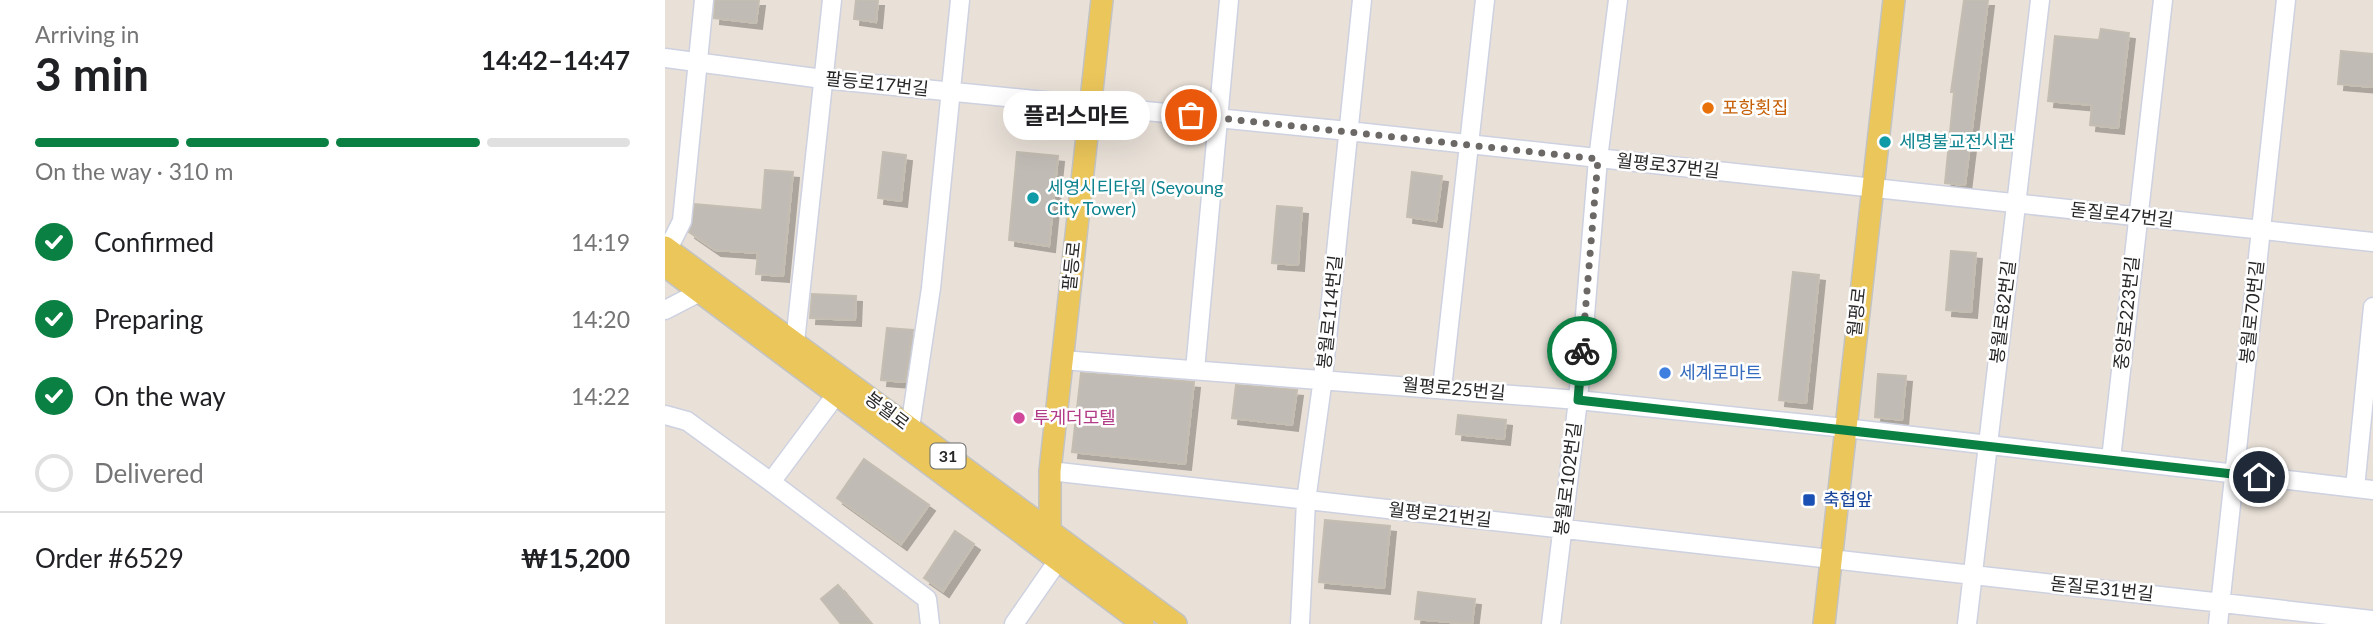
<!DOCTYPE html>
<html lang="en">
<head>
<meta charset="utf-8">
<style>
  :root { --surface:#fff; --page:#f6f6f6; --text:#202124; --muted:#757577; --line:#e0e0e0; --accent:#0b8043 }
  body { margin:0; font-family:Lato,"Noto Sans KR",sans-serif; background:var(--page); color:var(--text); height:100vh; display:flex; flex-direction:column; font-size:26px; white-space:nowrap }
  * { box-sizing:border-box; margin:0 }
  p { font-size:23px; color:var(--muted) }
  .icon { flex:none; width:38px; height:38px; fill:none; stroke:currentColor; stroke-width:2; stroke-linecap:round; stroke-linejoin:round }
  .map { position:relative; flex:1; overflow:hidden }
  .panel { display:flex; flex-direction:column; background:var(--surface); width:665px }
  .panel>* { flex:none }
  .pin { position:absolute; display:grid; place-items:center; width:60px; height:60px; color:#fff; margin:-30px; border:4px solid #fff; border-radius:50%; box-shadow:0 2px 7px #0007 }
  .courier { position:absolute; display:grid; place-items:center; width:70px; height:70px; margin:-35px; border:5px solid #0b8043; border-radius:50%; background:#fff; color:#222; box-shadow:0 2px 9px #0007 }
  .bubble { position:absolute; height:49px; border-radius:24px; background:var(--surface); box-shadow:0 7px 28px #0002; font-size:23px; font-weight:700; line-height:49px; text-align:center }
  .headline em { font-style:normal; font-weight:700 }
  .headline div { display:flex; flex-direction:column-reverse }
  .headline { display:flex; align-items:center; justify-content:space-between; height:119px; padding:0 35px }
  h1 { font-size:46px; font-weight:700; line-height:52px }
  .bar { display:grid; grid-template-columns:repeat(4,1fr); gap:10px 7px; align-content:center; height:84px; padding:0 35px }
  .bar i { height:9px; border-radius:5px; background:var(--line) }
  .bar .current { background:var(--accent) }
  .bar p { grid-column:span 4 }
  .line { display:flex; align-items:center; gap:18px; padding:0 35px; border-top:2px solid var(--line) }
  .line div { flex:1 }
  ol { padding:0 35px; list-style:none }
  li { display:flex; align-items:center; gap:21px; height:77px }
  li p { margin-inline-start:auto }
  li .icon { padding:7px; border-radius:50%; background:var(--accent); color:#fff; stroke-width:4 }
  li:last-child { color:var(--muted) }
  li i { width:38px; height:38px; border:4px solid var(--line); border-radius:50% }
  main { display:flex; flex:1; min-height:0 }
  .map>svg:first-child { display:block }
  .building { fill:#c1bbb5; stroke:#c4bdb2; stroke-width:2; filter:url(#shadow) }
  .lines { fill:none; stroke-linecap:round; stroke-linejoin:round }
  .minor-casing { stroke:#cdd1e0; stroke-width:21 }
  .major-casing { stroke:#c3c3c3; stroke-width:24 }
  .minor { stroke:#fff; stroke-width:18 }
  .major { stroke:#ebc65b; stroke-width:21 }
  .done { stroke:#6b6865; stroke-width:7; stroke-dasharray:0 12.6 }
  .route { stroke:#0b8043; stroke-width:9 }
  .food-dot { fill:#e8710a; stroke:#fff; stroke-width:2.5 }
  .culture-dot { fill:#0f9aa8; stroke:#fff; stroke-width:2.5 }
  .shop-dot { fill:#3f7fe0; stroke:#fff; stroke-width:2.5 }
  .hotel-dot { fill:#d1479c; stroke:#fff; stroke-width:2.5 }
  .transit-dot { fill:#1a4fb4; stroke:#fff; stroke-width:2.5 }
  .labels { text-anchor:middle; stroke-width:5; stroke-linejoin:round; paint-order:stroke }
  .shield { fill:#fff; stroke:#686868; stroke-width:2 }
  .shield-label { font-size:16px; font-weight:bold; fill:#272727 }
  .street-label { font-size:18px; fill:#272727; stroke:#fff }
  .food-label { font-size:18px; fill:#c56008; stroke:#fff; text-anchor:start }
  .culture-label { font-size:18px; fill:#0d838f; stroke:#fff; text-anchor:start }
  .shop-label { font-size:18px; fill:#366cbe; stroke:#fff; text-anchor:start }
  .hotel-label { font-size:18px; fill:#b23c85; stroke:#fff; text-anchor:start }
  .transit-label { font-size:18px; fill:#164399; stroke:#fff; text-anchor:start }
</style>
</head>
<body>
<main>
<section class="panel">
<div class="headline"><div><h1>3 min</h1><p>Arriving in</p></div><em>14:42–14:47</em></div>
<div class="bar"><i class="current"></i><i class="current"></i><i class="current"></i><i></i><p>On the way · 310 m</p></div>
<ol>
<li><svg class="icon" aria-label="check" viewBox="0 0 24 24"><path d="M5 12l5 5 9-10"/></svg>Confirmed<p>14:19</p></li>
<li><svg class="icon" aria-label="check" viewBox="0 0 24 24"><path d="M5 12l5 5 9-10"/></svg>Preparing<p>14:20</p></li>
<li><svg class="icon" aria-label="check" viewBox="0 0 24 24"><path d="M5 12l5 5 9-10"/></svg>On the way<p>14:22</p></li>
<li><i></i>Delivered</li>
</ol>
<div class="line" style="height:91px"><div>Order #6529</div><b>₩15,200</b></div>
</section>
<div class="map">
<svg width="1708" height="624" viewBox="0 0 1708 624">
  <defs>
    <filter id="shadow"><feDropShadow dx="6" dy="6" stdDeviation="0" flood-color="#0004"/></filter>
  </defs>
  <rect width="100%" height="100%" fill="#e9e1d8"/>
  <path class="building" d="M50 0H94L91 23 49 18Z
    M191 0H213L211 22 189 19Z
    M1299 0H1323L1300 185 1280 183 1289 92H1286Z
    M1436 29 1464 33 1453 128 1425 125 1427 105 1383 101 1390 36 1434 40Z
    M1676 51 1708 54V87L1673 84Z
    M218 152 241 155 236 201 213 198Z
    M352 152 393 156 384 246 344 240Z
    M100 170 128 172 118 276 91 274 93 253 50 250 24 232 30 204 97 210Z
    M747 172 777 176 771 221 742 217Z
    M612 206 637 208 633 265 607 263Z
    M1286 251 1311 253 1306 312 1281 310Z
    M1128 272 1154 275 1141 403 1114 400Z
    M147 294 191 296 190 320 145 318Z
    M222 328 248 330 240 382 216 380Z
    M416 373 529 382 520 464 407 452Z
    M1213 374 1241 376 1237 420 1210 417Z
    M571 385 632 390 627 425 567 418Z
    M793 415 841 420 839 439 791 434Z
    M199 459 264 505 236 544 172 498Z
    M660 520 725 526 719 588 654 582Z
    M290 531 309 544 278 591 259 578Z
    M173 585 206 624H176L156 599Z
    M753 592 810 599 807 624 750 619Z"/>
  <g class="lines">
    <g class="minor-casing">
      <path id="minor" d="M0 58 158 79 683 131 1708 242
        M3 249 17 221 39 0
        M0 310 35 292
        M130 342 167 0
        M397 360 913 400 1180 428 1708 490
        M530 370 564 0
        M179 384 106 482 262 599 265 624
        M777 388 820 0
        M0 415 22 421 106 482
        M245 428 266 288 295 0
        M1446 459 1498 0
        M385 471 1708 620
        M1690 488 1708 307
        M349 624 401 549
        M635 624 641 501 658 378 697 0
        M886 624 913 400 933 159 953 0
        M1302 624 1375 0
        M1553 624 1621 0"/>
    </g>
    <g class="major-casing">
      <path id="major" d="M0 247 511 624
        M0 266 478 624
        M385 531V471L437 0
        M1159 624 1229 0"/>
    </g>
    <use href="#minor" class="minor"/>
    <use href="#major" class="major"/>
  </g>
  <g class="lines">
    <path class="done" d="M526 115 933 159 917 351"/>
    <path class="route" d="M917 351 913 400 1594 477"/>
  </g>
  <circle class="food-dot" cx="1043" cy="108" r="7"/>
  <g class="culture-dot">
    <circle cx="1220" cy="142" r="7"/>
    <circle cx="368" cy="198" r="7"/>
  </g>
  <circle class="shop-dot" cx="1000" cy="373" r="7"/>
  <circle class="hotel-dot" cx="354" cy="418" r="7"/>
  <rect class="transit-dot" x="1137" y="493" width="14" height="14" rx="3.5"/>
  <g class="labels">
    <rect class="shield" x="265.5" y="443.5" width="35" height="25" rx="5"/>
    <g class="shield-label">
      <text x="283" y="462">31</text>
    </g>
    <g class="street-label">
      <text transform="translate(212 84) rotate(6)" y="6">팔등로17번길</text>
      <text transform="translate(1003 166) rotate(6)" y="6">월평로37번길</text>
      <text transform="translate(1457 215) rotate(6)" y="6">돋질로47번길</text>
      <text transform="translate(407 266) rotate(-84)" y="6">팔등로</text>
      <text transform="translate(665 312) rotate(-84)" y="6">봉월로114번길</text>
      <text transform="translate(1192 312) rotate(-84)" y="6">월평로</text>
      <text transform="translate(1338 312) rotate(-83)" y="6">봉월로82번길</text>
      <text transform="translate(1587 312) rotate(-84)" y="6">봉월로70번길</text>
      <text transform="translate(1462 313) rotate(-84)" y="6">중앙로223번길</text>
      <text transform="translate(789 389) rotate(5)" y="6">월평로25번길</text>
      <text transform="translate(222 411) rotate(37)" y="6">봉월로</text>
      <text transform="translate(903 479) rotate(-83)" y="6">봉월로102번길</text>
      <text transform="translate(775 515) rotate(6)" y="6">월평로21번길</text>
      <text transform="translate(1437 589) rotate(6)" y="6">돋질로31번길</text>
    </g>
    <g class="food-label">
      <text x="1057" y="114">포항횟집</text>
    </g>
    <g class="culture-label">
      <text x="1234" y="148">세명불교전시관</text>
      <text x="382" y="194">세영시티타워 (Seyoung<tspan x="382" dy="21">City Tower)</tspan></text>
    </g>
    <g class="shop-label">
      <text x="1014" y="379">세계로마트</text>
    </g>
    <g class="hotel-label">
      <text x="368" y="424">투게더모텔</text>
    </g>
    <g class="transit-label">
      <text x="1158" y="506">축협앞</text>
    </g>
  </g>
</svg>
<div class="pin" style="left:526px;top:115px;background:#ea580c"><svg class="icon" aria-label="bag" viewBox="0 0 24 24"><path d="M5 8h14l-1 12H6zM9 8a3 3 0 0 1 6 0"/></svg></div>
<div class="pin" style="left:1594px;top:477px;background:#1f2937"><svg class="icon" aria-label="home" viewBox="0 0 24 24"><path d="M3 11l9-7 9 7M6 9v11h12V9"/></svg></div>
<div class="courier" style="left:917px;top:351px"><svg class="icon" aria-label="bike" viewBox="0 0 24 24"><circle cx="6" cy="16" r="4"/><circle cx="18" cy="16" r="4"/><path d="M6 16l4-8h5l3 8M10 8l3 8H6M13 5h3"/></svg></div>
<div class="bubble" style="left:338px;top:91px;width:147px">플러스마트</div>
</div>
</main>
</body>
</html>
